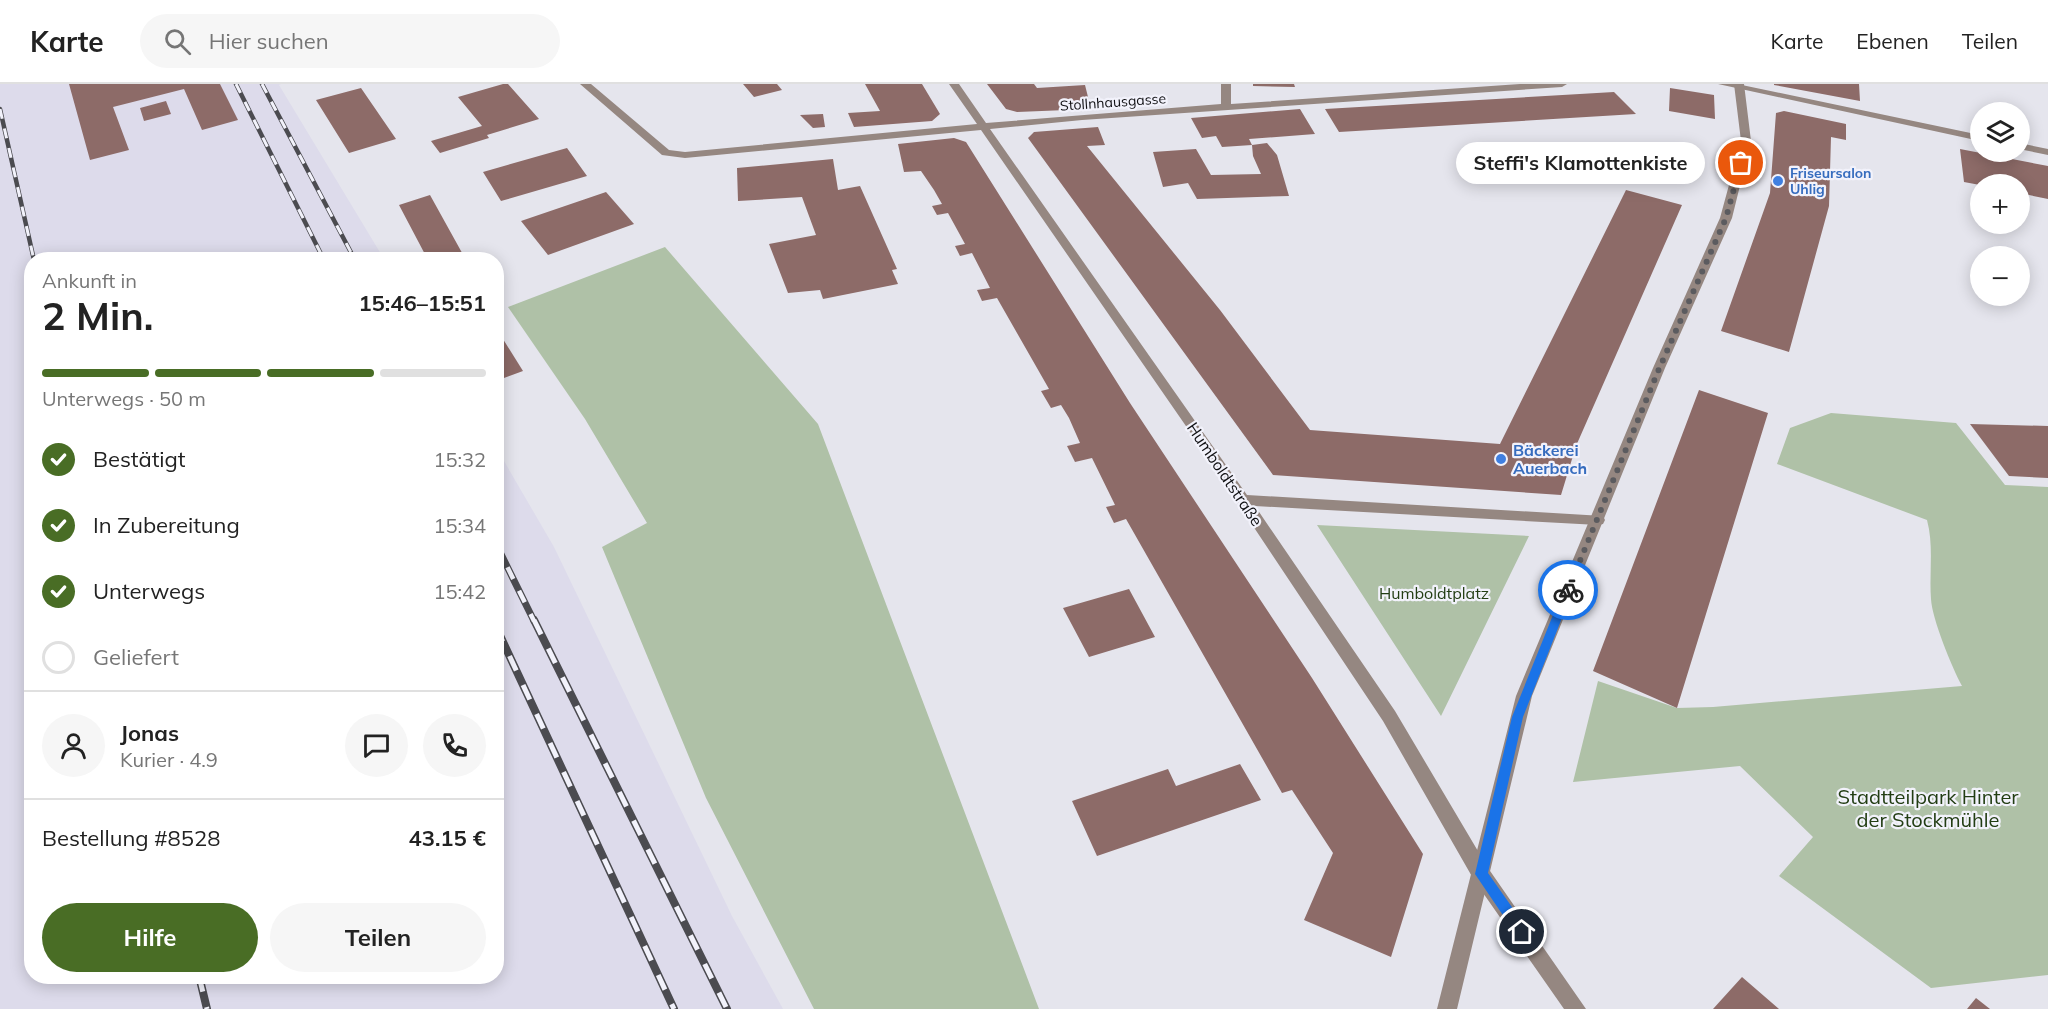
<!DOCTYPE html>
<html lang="de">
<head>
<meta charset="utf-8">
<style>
  :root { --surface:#fff; --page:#f6f6f6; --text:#222; --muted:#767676; --line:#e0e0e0; --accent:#496d25 }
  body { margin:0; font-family:Mulish,sans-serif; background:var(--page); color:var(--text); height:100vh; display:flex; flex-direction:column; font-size:22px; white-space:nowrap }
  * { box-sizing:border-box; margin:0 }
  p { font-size:20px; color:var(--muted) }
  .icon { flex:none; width:33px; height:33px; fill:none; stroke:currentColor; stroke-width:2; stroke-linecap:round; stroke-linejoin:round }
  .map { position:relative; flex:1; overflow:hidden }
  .panel { position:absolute; left:24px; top:168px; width:480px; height:732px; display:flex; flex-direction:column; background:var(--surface); border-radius:24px; box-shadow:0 3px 15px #0003 }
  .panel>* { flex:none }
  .buttons { position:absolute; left:1970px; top:18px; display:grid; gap:12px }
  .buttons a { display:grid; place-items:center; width:60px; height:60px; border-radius:50%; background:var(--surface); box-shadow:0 3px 15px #0003; font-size:30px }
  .pin { position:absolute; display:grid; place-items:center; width:51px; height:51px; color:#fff; margin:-26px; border:3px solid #fff; border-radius:50%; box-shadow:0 2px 6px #0007 }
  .courier { position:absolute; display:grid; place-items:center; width:60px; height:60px; margin:-30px; border:4px solid #1a73e8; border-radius:50%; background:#fff; color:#222; box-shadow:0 2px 8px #0007 }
  .bubble { position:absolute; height:42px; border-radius:21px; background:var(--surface); box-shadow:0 3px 15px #0003; font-size:20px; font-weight:700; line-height:42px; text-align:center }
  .overview em { font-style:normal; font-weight:700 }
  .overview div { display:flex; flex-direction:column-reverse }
  .overview { display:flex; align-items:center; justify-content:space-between; height:102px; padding:0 18px }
  h1 { font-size:39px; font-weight:700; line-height:45px }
  .bar { display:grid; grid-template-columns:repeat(4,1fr); gap:9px 6px; align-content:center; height:72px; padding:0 18px }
  .bar i { height:8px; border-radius:4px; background:var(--line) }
  .bar .current { background:var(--accent) }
  .bar p { grid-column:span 4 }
  .line { display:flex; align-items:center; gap:15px; padding:0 18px; border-top:2px solid var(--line) }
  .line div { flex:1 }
  .round { display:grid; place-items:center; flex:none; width:63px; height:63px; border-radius:32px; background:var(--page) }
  ol { padding:0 18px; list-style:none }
  li { display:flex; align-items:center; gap:18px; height:66px }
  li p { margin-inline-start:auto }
  li .icon { padding:6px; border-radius:50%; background:var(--accent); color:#fff; stroke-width:4 }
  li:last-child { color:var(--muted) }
  li i { width:33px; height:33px; border:3px solid var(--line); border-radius:50% }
  .action { display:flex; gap:12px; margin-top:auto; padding:12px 18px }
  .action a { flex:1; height:69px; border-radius:36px; background:var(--accent); color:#fff; font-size:24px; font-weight:700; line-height:69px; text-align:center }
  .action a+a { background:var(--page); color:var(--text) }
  header { display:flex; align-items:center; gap:36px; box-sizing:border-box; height:84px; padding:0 30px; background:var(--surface); border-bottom:2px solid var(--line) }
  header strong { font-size:28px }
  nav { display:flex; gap:33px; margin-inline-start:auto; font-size:21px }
  .search { width:420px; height:54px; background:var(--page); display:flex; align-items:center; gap:15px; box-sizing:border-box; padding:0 21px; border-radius:33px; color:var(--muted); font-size:22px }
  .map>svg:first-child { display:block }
  .built { fill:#dddbeb }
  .green { fill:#afc1a7 }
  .building { fill:#8d6b68 }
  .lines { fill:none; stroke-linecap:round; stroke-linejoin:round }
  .minor { fill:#958781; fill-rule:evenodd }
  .tertiary { fill:#958781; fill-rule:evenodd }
  .rail-far2-casing { stroke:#4b4b50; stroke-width:4.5 }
  .rail-far1-casing { stroke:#4b4b50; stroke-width:7 }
  .rail-casing { stroke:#4b4b50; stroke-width:8 }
  .rail-far2 { stroke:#f2f2fb; stroke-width:3; stroke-dasharray:10; stroke-linecap:butt }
  .rail-far1 { stroke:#f2f2fb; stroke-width:4.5; stroke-dasharray:13; stroke-linecap:butt }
  .rail { stroke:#f2f2fb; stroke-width:5; stroke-dasharray:16; stroke-linecap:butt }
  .route { fill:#1a73e8 }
  .done { stroke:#5b5b5f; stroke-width:6; stroke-dasharray:0 10.8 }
  .shop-dot { fill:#3f7fe0; stroke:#f2f2fb; stroke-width:2 }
  .labels { text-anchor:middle; stroke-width:4.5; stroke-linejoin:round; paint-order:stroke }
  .far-street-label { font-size:14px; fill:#101013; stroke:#f2f2fb }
  .far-shop-label { font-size:14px; font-weight:bold; fill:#366cbe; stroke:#f2f2fb; text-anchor:start }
  .shop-label { font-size:16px; font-weight:bold; fill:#366cbe; stroke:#f2f2fb; text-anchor:start }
  .street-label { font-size:16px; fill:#101013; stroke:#f2f2fb }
  .park-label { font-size:16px; fill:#223d13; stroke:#f2f2fb }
  .near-park-label { font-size:20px; fill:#223d13; stroke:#f2f2fb }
</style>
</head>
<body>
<header>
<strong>Karte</strong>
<div class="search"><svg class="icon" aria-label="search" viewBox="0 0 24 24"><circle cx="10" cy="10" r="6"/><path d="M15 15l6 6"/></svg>Hier suchen</div>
<nav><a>Karte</a><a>Ebenen</a><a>Teilen</a></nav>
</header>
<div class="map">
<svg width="2048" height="925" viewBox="0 0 2048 925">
  <rect width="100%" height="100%" fill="#e5e5ed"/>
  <path class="built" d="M0 0H281L279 1 384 175 32 176V892H496L497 365 554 463 732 832 783 925H0Z"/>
  <path class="green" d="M665 163 818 340 1039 925H814L706 714 602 463 647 439 585 335 508 223Z
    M1831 329 1956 339 2005 401 2048 403V891L1931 904 1779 792 1813 753 1740 682 1573 698 1598 597 1677 624 1713 623 1962 602C1952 583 1932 535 1931 515 1929 489 1934 462 1927 436L1777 380 1790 344Z
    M1317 441 1529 452 1441 632Z"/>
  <path class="building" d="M69 0H220L238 36 202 46 184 5 113 23 129 66 90 76Z
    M503 0H508L539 35 487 51 489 54 440 69 431 57 482 42 458 13Z
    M743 0H777L782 6 754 13Z
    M865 0H922L940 30 932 37 854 43 848 29 880 27Z
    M987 0H1034L1037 4 1085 1 1091 25 1017 28 1006 25Z
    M1253 0H1294L1295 3 1253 2Z
    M1774 0H1859L1860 17 1774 1Z
    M361 4 396 55 349 69 316 16Z
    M1670 4 1714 11 1715 35 1669 27Z
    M1614 8 1636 30 1339 48 1325 25Z
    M166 17 171 30 144 37 140 24Z
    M1300 25 1315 50 1249 55 1252 61 1222 63 1216 52 1202 54 1191 34Z
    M1784 27 1846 40V56L1831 53 1829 122 1789 268 1721 247 1770 109 1776 29Z
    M823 30 825 43 813 44 800 31Z
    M1098 43 1105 61 1087 62 1220 226 1310 346 1500 360 1626 106 1682 121 1576 362 1561 411 1273 391 1028 54 1034 48Z
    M954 54 966 58 1130 319 1312 594 1423 770 1391 873 1304 836 1333 769 1292 706 1282 709 1126 435 1114 439 1106 423 1115 421 1092 374 1075 378 1067 362 1080 359 1069 334 1061 321 1051 324 1041 307 1049 305 997 214 982 217 977 206 990 204 972 169 960 172 955 162 965 160 948 129 937 131 932 122 942 120 934 106 921 87 904 88 898 60Z
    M1267 59 1277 71 1289 112 1197 115 1188 99 1163 103 1153 68 1196 65 1211 91 1261 90 1253 72 1252 61Z
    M567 64 587 92 501 117 483 88Z
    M1960 65 2048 82V115L2019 109V100L1980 101 1964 98Z
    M833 75 838 106 860 102 897 185 892 186 898 200 823 215 820 206 788 209 769 160 816 151 802 113 738 117 737 84Z
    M606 108 634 140 548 171 521 137Z
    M430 111 466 176H428L399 121Z
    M496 244 523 287 496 297Z
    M1699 306 1768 329 1677 624 1593 587Z
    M1970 340 2048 342V394L2009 392Z
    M1129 505 1155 553 1089 573 1063 524Z
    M1240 680 1261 716 1097 772 1072 717 1168 685 1176 702Z
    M1742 893 1779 925H1713Z
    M1976 914 1990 925H1967Z"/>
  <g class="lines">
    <path class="minor" d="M580 0H591L669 66 685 68 977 40 949 0H959L986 39 1221 20V0H1231V20L1520 0H1567L1562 3 1082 36 990 45 1247 411 1603 432 1605 436 1603 440 1598 441 1255 422 1395 627 1488 784 1586 925H1564L1474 796 1383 637 1197 358 981 46 685 74 662 71Z
      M1718 0H1737L1980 51V57Z
      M2019 59 2048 65V71L2019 65Z"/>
    <path class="tertiary" d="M1734 0H1744L1751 57 1732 134 1665 284 1532 612 1457 925H1437L1516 612 1653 284 1720 134 1741 57Z"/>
    <g class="rail-far2-casing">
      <path id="rail-far2" d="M236 0 324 176
        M262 0 355 176
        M0 25 34 176"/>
    </g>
    <g class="rail-far1-casing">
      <path id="rail-far1" d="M496 460 534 537"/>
    </g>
    <g class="rail-casing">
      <path id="rail" d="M534 536 727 925
        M496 543 674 925
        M199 892 207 925"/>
    </g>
    <use href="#rail-far2" class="rail-far2"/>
    <use href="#rail-far1" class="rail-far1"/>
    <use href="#rail" class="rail"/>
  </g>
  <path class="route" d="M1568 502 1573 506 1523 633 1488 789 1526 843 1528 848 1526 852 1522 854 1517 852 1475 790 1512 633 1563 506Z"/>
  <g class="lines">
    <path class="done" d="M1568 506 1659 285 1726 134 1741 79"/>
  </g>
  <g class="shop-dot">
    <circle cx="1778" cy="97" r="6"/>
    <circle cx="1501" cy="375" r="6"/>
  </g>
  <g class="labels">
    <g class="far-street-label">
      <text transform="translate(1113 18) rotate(-4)" y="5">Stollnhausgasse</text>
    </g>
    <g class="far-shop-label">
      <text x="1790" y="94">Friseursalon<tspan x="1790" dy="16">Uhlig</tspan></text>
    </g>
    <g class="shop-label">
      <text x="1513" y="372">Bäckerei<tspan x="1513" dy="18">Auerbach</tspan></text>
    </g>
    <g class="street-label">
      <text transform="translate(1225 390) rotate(56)" y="6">Humboldtstraße</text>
    </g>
    <g class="park-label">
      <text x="1434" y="515">Humboldtplatz</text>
    </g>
    <g class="near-park-label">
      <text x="1928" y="720">Stadtteilpark Hinter<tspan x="1928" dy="23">der Stockmühle</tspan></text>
    </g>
  </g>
</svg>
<div class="buttons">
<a><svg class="icon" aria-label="layers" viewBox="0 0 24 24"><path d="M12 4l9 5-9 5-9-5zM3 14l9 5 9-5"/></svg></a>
<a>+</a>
<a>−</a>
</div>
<div class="pin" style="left:1741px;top:79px;background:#ea580c"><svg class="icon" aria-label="bag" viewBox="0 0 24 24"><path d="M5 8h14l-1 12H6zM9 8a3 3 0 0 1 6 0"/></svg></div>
<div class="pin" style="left:1522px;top:848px;background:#1f2937"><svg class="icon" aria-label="home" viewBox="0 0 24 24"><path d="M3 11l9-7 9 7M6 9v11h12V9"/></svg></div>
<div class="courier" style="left:1568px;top:506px"><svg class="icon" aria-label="bike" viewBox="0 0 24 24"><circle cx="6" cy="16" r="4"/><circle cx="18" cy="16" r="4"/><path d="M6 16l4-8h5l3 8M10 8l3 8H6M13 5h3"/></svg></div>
<div class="bubble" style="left:1456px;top:58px;width:249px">Steffi's Klamottenkiste</div>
<section class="panel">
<div class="overview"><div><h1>2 Min.</h1><p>Ankunft in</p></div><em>15:46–15:51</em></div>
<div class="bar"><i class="current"></i><i class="current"></i><i class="current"></i><i></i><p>Unterwegs · 50 m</p></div>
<ol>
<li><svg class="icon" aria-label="check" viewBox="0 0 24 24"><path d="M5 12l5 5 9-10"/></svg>Bestätigt<p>15:32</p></li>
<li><svg class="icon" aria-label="check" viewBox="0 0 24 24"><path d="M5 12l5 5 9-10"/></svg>In Zubereitung<p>15:34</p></li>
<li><svg class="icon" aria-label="check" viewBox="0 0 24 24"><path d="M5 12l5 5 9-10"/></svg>Unterwegs<p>15:42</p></li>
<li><i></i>Geliefert</li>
</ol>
<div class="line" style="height:108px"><a class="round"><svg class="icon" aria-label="person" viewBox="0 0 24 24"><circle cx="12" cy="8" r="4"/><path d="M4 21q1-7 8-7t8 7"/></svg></a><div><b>Jonas</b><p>Kurier · 4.9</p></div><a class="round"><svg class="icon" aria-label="chat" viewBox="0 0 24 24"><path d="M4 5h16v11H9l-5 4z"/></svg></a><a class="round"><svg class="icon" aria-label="phone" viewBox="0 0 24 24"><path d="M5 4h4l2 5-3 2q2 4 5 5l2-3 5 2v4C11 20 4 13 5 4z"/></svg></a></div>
<div class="line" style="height:78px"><div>Bestellung #8528</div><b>43.15 €</b></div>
<div class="action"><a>Hilfe</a><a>Teilen</a></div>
</section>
</div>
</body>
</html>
